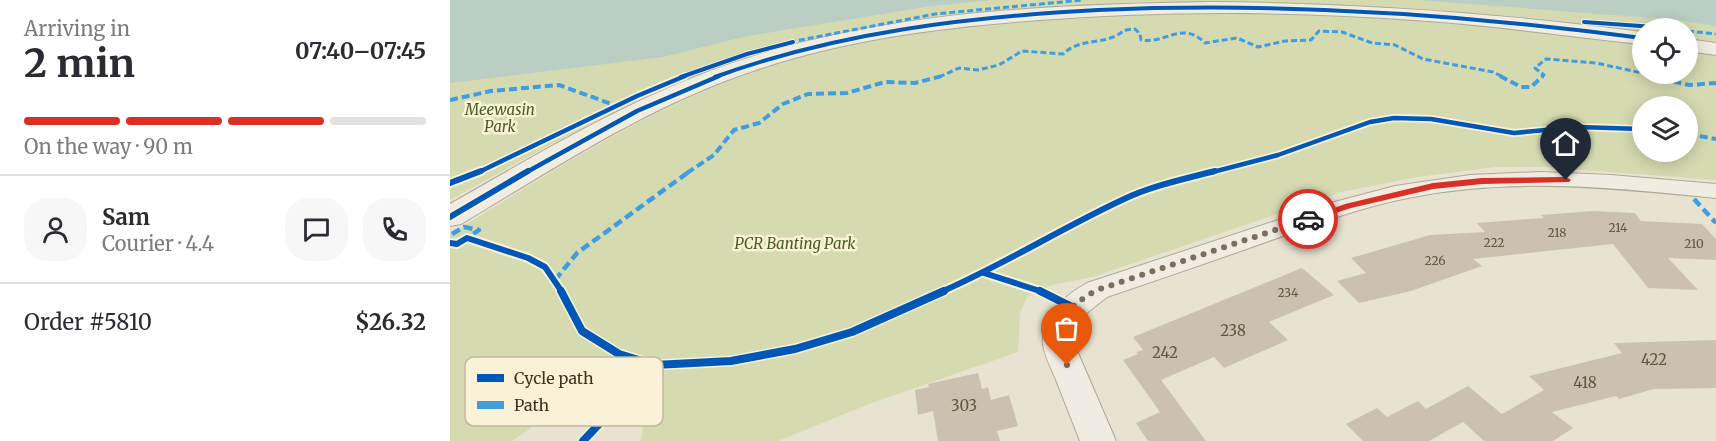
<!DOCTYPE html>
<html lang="en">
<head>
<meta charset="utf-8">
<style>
  :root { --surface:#fff; --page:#f7f7f7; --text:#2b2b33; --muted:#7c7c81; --line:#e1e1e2; --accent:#d93025 }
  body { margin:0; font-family:Merriweather,serif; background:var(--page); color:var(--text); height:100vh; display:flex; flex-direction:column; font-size:22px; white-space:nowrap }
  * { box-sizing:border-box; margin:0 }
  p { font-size:20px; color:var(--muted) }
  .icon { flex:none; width:33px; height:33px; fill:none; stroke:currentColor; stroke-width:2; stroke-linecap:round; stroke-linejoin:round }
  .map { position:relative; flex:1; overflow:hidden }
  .side { display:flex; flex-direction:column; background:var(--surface); width:450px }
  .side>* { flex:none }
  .fabs { position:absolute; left:1182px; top:18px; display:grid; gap:12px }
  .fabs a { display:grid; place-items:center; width:66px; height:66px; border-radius:50%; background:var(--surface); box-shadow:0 3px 15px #0003; font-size:30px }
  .pin { position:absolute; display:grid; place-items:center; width:51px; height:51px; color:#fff; margin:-62px -26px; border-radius:50% 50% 50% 0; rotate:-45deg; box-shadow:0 0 6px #0007 }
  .pin .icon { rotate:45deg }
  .courier { position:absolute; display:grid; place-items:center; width:60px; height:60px; margin:-30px; border:4px solid #d93025; border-radius:50%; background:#fff; color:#222; box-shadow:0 2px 8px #0007 }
  .summary em { font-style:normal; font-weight:700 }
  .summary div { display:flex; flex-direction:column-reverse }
  .summary { display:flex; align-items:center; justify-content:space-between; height:102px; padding:0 24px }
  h1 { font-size:39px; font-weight:700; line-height:45px }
  .bar { display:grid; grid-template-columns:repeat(4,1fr); gap:9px 6px; align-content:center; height:72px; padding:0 24px }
  .bar i { height:8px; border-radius:4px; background:var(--line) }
  .bar .on { background:var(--accent) }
  .bar p { grid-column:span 4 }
  .line { display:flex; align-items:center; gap:15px; padding:0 24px; border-top:2px solid var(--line) }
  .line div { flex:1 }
  .round { display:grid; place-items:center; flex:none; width:63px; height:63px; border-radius:24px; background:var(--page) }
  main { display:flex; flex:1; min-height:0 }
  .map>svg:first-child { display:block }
  .green { fill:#d5dab1; fill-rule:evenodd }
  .water { fill:#bacec4 }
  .building { fill:#ccc1b0 }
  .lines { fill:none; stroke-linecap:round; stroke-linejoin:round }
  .minor-casing { stroke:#aea898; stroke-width:2 }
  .tertiary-casing { stroke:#aea898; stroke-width:2 }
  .minor { fill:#f0ece2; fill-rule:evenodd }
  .tertiary { fill:#f0ece2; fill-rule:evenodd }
  .quiet-far2 { stroke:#3f9de0; stroke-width:3; stroke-dasharray:6 3; stroke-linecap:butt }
  .quiet-far1 { stroke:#3f9de0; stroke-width:4; stroke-dasharray:8 4; stroke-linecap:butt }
  .quiet { stroke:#3f9de0; stroke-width:4.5; stroke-dasharray:9 4.5; stroke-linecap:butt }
  .cycleway-far3-casing { stroke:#f9f2d6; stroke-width:6 }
  .cycleway-far2-casing { stroke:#f9f2d6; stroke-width:8 }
  .cycleway-far1-casing { stroke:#f9f2d6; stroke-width:10 }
  .cycleway-casing { stroke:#f9f2d6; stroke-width:11 }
  .cycleway-far3 { stroke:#0057b8; stroke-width:4 }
  .cycleway-far2 { stroke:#0057b8; stroke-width:4.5 }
  .cycleway-far1 { stroke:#0057b8; stroke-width:6 }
  .cycleway { stroke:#0057b8; stroke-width:8 }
  .route { fill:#d93025 }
  .done { stroke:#7a6f5c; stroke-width:6; stroke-dasharray:0 10.8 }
  .labels { text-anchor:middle; stroke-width:5; stroke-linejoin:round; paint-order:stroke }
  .number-label { font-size:12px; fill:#625542 }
  .park-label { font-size:15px; font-style:italic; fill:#485d23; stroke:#f9f2d6 }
  .near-number-label { font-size:15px; fill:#625542 }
  .key { fill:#f9f2d6; stroke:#c1b89f; stroke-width:1.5 }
  .key-label { font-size:16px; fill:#3e311e }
</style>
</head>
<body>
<main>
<section class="side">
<div class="summary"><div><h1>2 min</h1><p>Arriving in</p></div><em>07:40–07:45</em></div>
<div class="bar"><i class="on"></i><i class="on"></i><i class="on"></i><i></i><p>On the way · 90 m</p></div>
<div class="line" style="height:108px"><a class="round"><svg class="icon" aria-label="person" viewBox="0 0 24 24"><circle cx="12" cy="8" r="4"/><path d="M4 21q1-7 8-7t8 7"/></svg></a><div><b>Sam</b><p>Courier · 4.4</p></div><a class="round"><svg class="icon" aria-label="chat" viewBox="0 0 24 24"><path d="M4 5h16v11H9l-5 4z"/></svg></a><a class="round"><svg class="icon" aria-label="phone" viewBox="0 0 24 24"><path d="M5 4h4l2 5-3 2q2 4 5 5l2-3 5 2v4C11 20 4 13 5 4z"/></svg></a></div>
<div class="line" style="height:78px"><div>Order #5810</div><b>$26.32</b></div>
</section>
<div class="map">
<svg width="1266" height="441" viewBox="0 0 1266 441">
  <rect width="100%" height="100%" fill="#e8e3d0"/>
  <path class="green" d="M489 0H994L1266 24V42L1238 38V28H1192V32C1008 9 823 0 637 5 523 10 410 22 301 56 195 90 97 146 0 200V79Z
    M808 11 1017 24 1192 45V74H1238V51L1266 55V180L1093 167H1045L968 177 891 192 643 277 602 285 577 297 570 313 568 352 419 404 328 441H191L193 425 184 413 144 405 97 417 62 441H0V234C91 179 182 118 282 80 321 65 362 50 403 42 536 15 673 13 808 11ZM1192 106H1238V152H1192Z"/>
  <path class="water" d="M0 0H540L475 7 293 37 213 57 0 83Z
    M969 0H1266V26L1225 20Z"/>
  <path class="building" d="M1142 211 1185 213 1191 221 1252 224 1266 239V260L1218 258 1248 290 1198 288 1163 244 1023 259 1032 266 961 291 909 303 887 281 916 273 901 258 980 235 1035 232 1027 223 1094 218 1091 215Z
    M852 268 884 295 819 322 838 340 774 368 764 357 711 380 756 441H698L686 423 710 412 673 360 688 354 686 352 693 350 683 337Z
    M1266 340V388L1204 389 1169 399 1166 396 1102 412 1123 428 1103 441H1034L1013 422 979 441H913L896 424 927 408 937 417 968 401 976 409 1018 386 1052 414 1094 390 1079 376 1172 353 1164 343Z
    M528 373 532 389 538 387 541 400 559 395 568 426 547 431 550 441H488L483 411 468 415 465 390 479 387 478 384Z"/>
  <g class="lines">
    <g class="minor-casing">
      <path id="minor" d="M1090 172 1161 175 1266 184V198C1166 188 1063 177 963 197 913 206 864 225 816 242 763 261 710 279 657 297L629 319 625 346 666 441H630C622 421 614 400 606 380 602 369 594 356 593 344 591 315 614 296 637 283L877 204 945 186 1020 175Z"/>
    </g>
    <g class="tertiary-casing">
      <path id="tertiary" d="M761 2C905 3 1048 13 1192 32V44C1121 37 1050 26 978 21 849 11 719 10 590 20 494 27 397 39 306 70 200 105 106 167 11 224L0 226V204C79 159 157 112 242 78 405 12 586 5 761 2Z
        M1238 39 1266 43V55L1238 51Z"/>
    </g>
    <use href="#minor" class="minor"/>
    <use href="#tertiary" class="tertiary"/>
    <path class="quiet-far2" d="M1238 31 1266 34
      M340 42 485 14 633 0
      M1193 74 1207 77
      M489 77 509 68 528 70 549 65 572 51 613 54C627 40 645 44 663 37 673 33 672 29 685 29L690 34 691 40C717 44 732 20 755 43L787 38 808 47 835 41 861 40 869 31 892 32 922 43 945 45 973 59 1043 72 1053 77
      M1092 77 1094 75 1085 68 1096 59 1146 63 1192 73"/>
    <path class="quiet-far1" d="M1050 76 1071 87H1081L1093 76
      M1200 76 1239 85 1266 83
      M0 100 41 91 109 85 167 106
      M1238 134 1266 139
      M237 173 264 155 284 130 309 123 333 104 358 94 397 93 435 82 465 83 492 76"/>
    <path class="quiet" d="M1244 199 1266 223
      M2 234 14 227 29 230 17 238
      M105 280 127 253 240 171"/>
    <g class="cycleway-far3-casing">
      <path id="cycleway-far3" d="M1134 22 1219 28
        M231 77 297 54 343 42
        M265 77C388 32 518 17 648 10 830 2 1011 14 1192 38"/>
    </g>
    <g class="cycleway-far2-casing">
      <path id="cycleway-far2" d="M27 173 187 96 235 76
        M75 173 187 111 269 76
        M759 173 828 155 920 122 944 118 981 119 1064 133 1128 127 1192 129"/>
    </g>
    <g class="cycleway-far1-casing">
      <path id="cycleway-far1" d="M0 183 31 171
        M0 217 78 171
        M0 243 7 244 17 238 78 258 95 267 112 292
        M534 273 593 292
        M491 292C553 265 610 229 672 200 701 186 734 179 765 171"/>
    </g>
    <g class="cycleway-casing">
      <path id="cycleway" d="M111 291 132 331 169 354 205 365 281 361 345 349 402 332 494 291
        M590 291 622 307
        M133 441 205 365"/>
    </g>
    <use href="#cycleway-far3" class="cycleway-far3"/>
    <use href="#cycleway-far2" class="cycleway-far2"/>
    <use href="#cycleway-far1" class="cycleway-far1"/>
    <use href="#cycleway" class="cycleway"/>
  </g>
  <path class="route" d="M1116 177 1121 180 1119 182 1032 184 983 189 901 208 858 222 854 219 895 204 983 183 1032 178Z"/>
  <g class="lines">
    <path class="done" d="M617 365C600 326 612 310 647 290L858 219"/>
  </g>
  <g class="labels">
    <g class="number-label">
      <text x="1168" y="232">214</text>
      <text x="1107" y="237">218</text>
      <text x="1044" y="247">222</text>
      <text x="1244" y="248">210</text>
      <text x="985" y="265">226</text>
      <text x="838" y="297">234</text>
    </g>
    <g class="park-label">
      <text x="50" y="115">Meewasin<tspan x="50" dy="17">Park</tspan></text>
      <text x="345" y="249">PCR Banting Park</text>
    </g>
    <g class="near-number-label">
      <text x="783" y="336">238</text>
      <text x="715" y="358">242</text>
      <text x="1204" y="365">422</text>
      <text x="1135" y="388">418</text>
      <text x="514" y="411">303</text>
    </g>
  </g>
  <rect x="15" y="357" width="198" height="69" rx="9" class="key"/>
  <rect x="27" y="374" width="27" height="8" fill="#0057b8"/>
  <rect x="27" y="401" width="27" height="8" fill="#3f9de0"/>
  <g class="key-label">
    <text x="64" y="384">Cycle path</text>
    <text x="64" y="411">Path</text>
  </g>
</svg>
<div class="fabs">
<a><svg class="icon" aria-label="locate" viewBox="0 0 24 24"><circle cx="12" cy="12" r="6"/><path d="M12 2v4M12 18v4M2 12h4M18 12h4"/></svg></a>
<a><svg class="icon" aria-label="layers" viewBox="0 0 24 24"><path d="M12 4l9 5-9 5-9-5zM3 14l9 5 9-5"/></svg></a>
</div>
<div class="pin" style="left:617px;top:365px;background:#ea580c"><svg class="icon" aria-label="bag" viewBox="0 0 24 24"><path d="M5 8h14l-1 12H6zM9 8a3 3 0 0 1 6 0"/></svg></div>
<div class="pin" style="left:1116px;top:180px;background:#1f2937"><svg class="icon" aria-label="home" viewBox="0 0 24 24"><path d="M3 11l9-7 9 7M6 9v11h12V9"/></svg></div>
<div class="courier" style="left:858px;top:219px"><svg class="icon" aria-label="car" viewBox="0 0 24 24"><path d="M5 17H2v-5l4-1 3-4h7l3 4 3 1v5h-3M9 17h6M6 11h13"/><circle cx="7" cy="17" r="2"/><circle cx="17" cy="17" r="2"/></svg></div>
</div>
</main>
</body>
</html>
